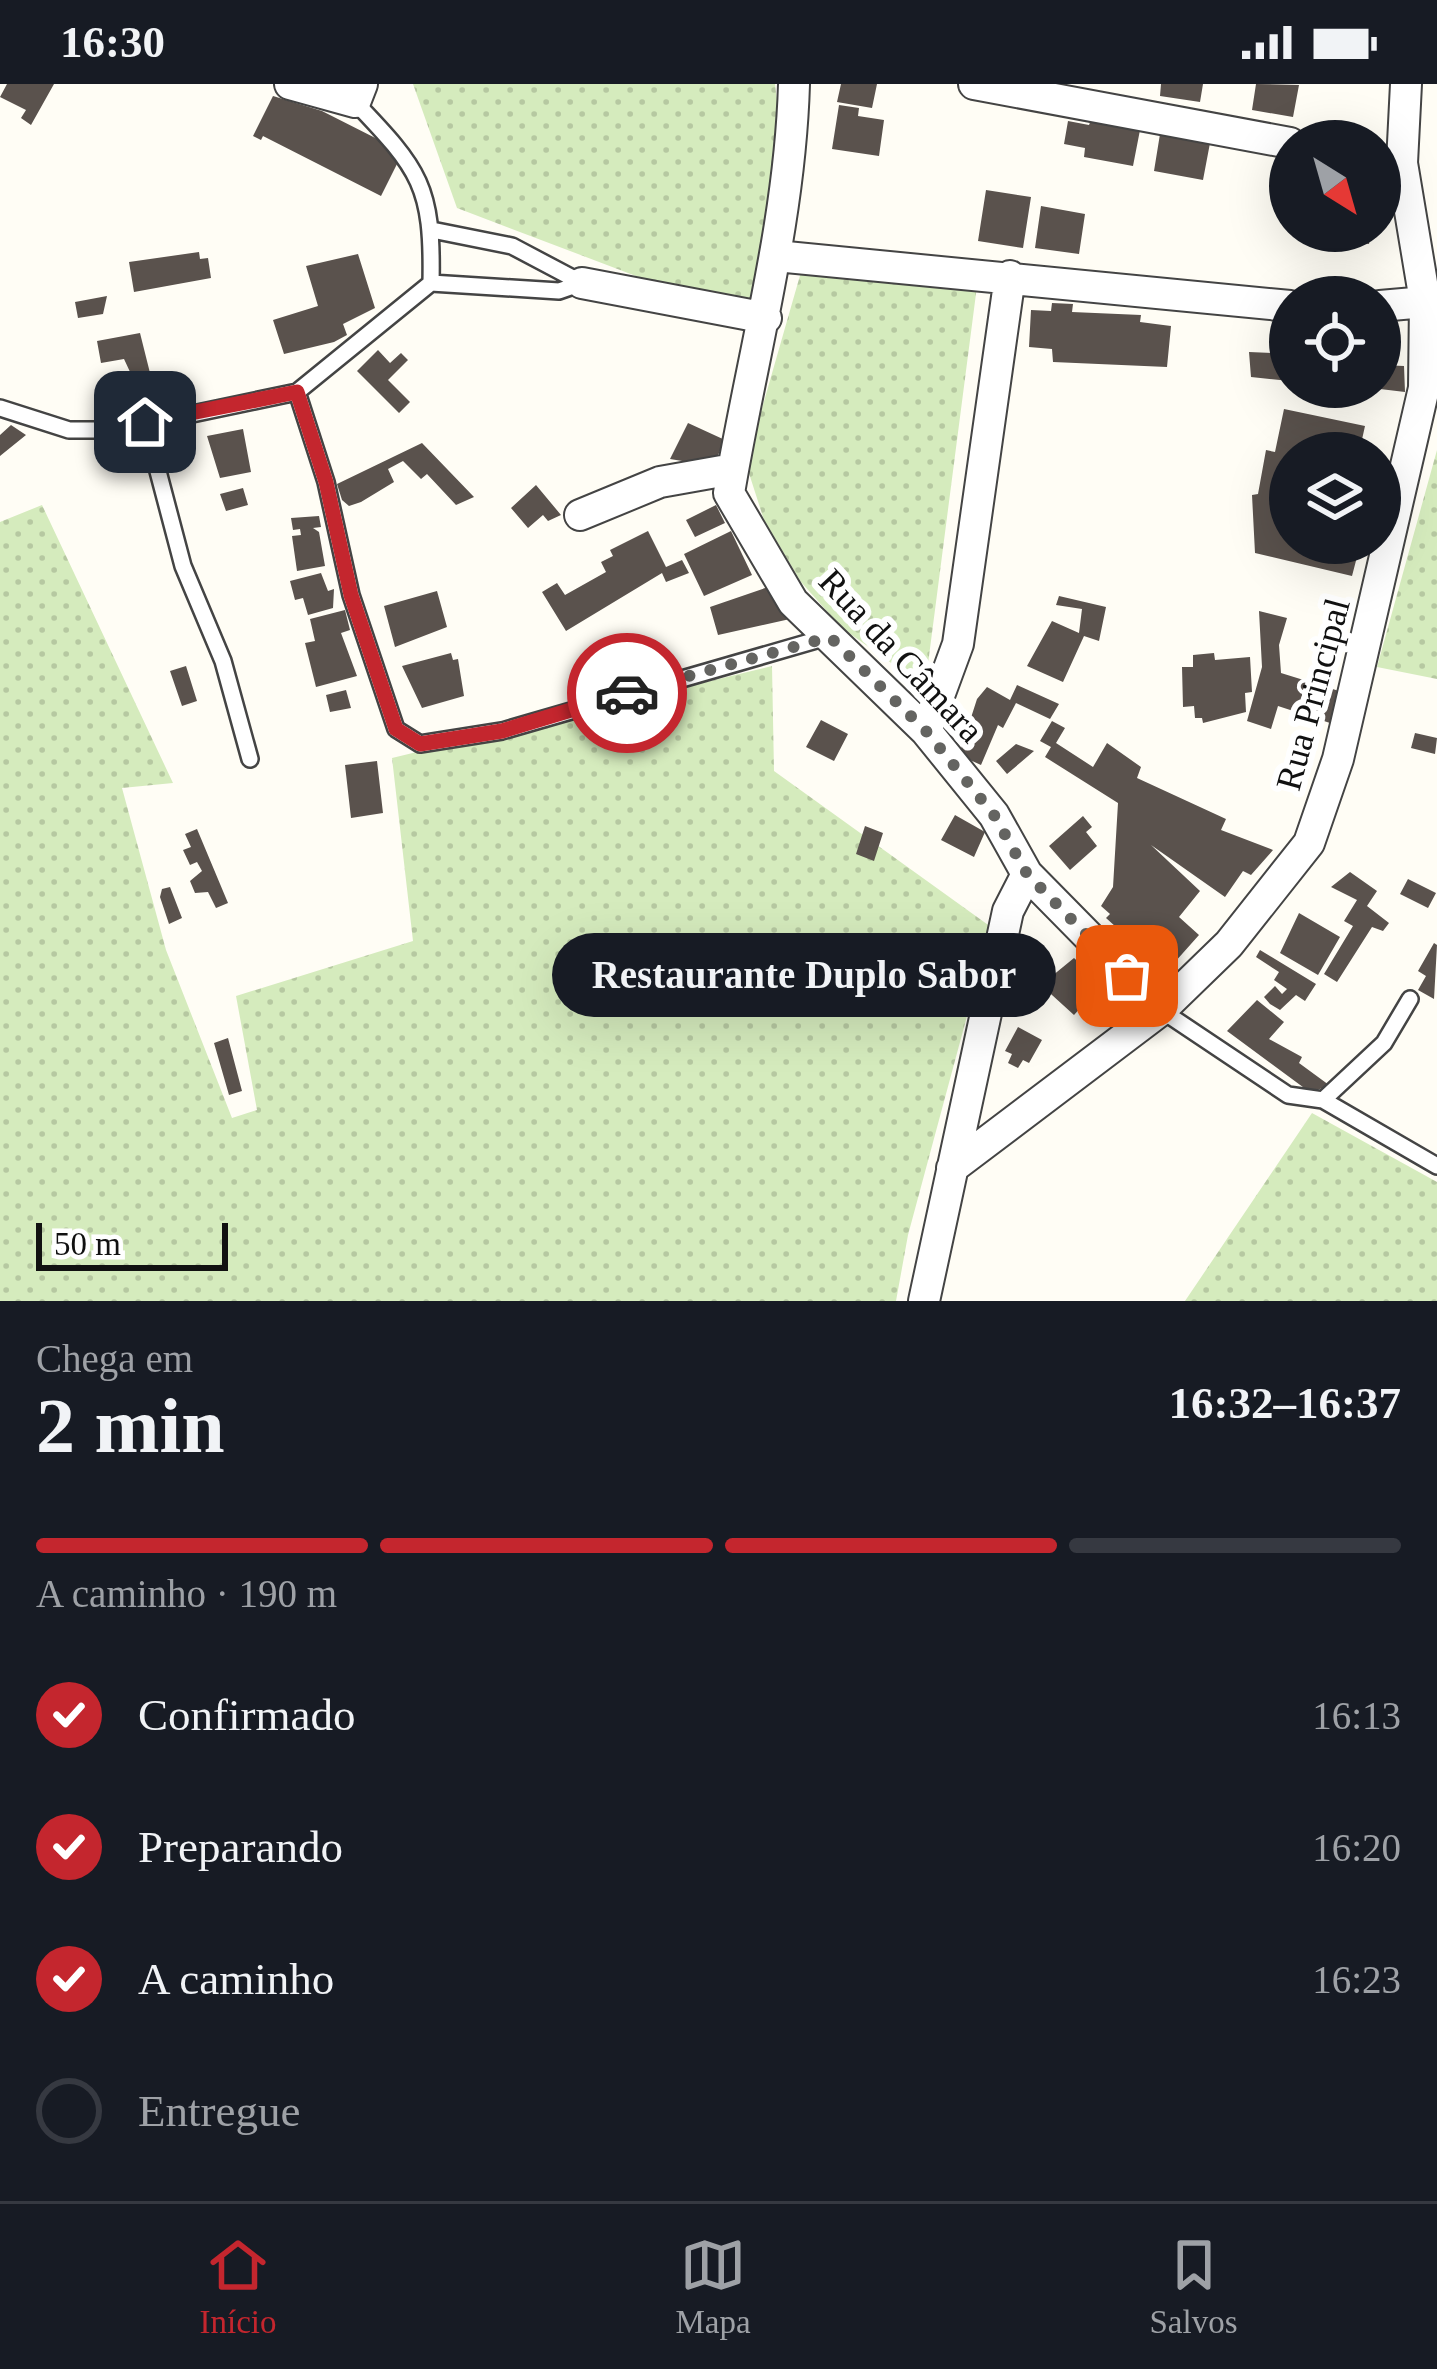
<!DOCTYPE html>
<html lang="pt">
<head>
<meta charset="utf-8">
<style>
  :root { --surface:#171b24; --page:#242831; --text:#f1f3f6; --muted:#9ea1a6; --line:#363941; --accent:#c4262e }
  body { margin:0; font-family:"Times New Roman",serif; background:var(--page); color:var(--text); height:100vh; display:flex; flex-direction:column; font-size:45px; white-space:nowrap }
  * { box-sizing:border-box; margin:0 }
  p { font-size:39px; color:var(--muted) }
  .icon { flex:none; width:66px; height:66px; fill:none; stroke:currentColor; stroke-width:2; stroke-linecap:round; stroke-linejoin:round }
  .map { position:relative; height:1217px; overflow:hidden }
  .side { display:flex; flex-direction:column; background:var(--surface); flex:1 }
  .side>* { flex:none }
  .needle { width:78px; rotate:143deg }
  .tools { position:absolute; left:1269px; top:36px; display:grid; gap:24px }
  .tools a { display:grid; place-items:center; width:132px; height:132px; border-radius:50%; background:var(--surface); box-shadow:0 12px 48px #0002; font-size:60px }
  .scale { position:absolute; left:36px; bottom:30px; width:192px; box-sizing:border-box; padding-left:12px; border:6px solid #111; border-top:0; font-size:33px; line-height:42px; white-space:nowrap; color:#111; -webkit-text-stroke:9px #fff; paint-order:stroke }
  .pin { position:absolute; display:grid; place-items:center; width:102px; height:102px; color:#fff; margin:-51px; border-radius:24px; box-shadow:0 6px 18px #0006 }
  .courier { position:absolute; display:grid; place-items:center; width:120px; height:120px; margin:-60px; border:9px solid #c4262e; border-radius:50%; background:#fff; color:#222; box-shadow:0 3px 15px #0007 }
  .bubble { position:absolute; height:84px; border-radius:42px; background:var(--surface); box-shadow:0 12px 48px #0002; font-size:39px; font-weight:700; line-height:84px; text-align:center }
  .headline em { font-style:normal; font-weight:700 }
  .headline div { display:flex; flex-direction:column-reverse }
  .headline { display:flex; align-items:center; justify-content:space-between; height:204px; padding:0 36px }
  h1 { font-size:78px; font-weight:700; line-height:90px }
  .bar { display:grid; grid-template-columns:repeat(4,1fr); gap:18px 12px; align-content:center; height:144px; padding:0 36px }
  .bar i { height:15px; border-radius:9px; background:var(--line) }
  .bar .selected { background:var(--accent) }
  .bar p { grid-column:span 4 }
  ol { padding:0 36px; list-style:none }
  li { display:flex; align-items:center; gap:36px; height:132px }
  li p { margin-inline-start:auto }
  li .icon { padding:12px; border-radius:50%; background:var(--accent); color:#fff; stroke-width:4 }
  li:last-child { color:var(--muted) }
  li i { width:66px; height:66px; border:6px solid var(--line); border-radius:50% }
  .status { display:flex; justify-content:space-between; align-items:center; height:84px; padding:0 60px; background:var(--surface); direction:ltr }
  .status svg { height:33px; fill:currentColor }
  .dock { display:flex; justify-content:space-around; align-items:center; height:168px; border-top:3px solid var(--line); background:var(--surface); font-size:33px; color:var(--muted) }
  .dock a { display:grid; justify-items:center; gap:6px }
  .dock .selected { color:var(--accent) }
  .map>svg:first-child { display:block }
  .grass { fill:url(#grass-dots) }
  .building { fill:#5a524d }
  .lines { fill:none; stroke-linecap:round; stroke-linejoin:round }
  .lane-casing { stroke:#444; stroke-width:20 }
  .street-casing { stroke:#444; stroke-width:34 }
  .lane { stroke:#fff; stroke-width:15 }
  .street { stroke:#fff; stroke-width:30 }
  .done { stroke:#646461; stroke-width:12; stroke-dasharray:0 21.6 }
  .route { stroke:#c4262e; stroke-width:15 }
  .labels { text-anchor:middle; stroke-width:12; stroke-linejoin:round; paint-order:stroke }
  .street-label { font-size:36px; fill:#111; stroke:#fff }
</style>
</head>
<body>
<div class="status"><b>16:30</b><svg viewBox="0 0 49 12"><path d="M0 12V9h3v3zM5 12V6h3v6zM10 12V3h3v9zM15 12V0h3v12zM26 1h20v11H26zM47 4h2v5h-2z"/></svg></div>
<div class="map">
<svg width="1437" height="1217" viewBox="0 0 1437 1217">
  <defs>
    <pattern id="grass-dots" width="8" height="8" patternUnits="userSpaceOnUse" patternTransform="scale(3)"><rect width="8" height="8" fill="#d5ebbd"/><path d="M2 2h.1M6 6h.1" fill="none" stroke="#b6c8a1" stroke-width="1.8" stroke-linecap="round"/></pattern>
  </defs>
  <rect width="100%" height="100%" fill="#fffdf5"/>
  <path class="grass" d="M413 0H775L782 59 758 217 678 208 457 124Z
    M801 188 977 202 925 603 842 544 801 498 764 436 746 380Z
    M1437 366V595L1377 583Z
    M42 421 173 699 122 704 166 866 232 1034 257 1026 236 912 413 857 392 674 772 582 774 687 991 843 908 1151 896 1217H0V438Z
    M1312 1029 1437 1098V1217H1185Z"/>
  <path class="building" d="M7 0H54L31 41 21 34 26 26 0 13Z
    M841 0H877L872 24 837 18Z
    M1161 0H1203L1200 18 1160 12Z
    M1256 0 1299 1 1293 33 1252 26Z
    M273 12 322 27 403 68 381 112 263 52 261 56 253 52Z
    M839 21 859 24 858 32 884 36 879 72 832 65Z
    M1091 36 1140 46 1133 82 1084 73 1085 64 1064 60 1068 37 1089 41Z
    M1160 50 1210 59 1203 96 1154 87Z
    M986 106 1031 113 1023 164 978 157Z
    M1041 122 1085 130 1079 170 1035 164Z
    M1332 147H1371L1369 160 1331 154Z
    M199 168 200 175 208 174 211 194 134 208 129 178Z
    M358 170 375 224 343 240 347 251 334 258 284 270 273 236 318 222 306 182Z
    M107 212 103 230 78 234 75 218Z
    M1052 219 1073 220 1072 228 1141 231 1140 238 1171 242 1167 283 1053 278 1052 265 1029 263 1031 226 1051 227Z
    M140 249 155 309 144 311 145 319 111 326 104 296 131 290 124 275 101 279 97 257Z
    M378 266 390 279 401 269 408 276 388 296 410 318 399 329 357 287Z
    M1249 268 1290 270V297L1251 293Z
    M1380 281 1404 282 1405 308 1380 305Z
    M1284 325 1365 342 1359 369H1290V459H1320L1358 469 1352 492 1255 469 1252 411 1258 410 1266 366 1275 368Z
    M688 339 725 356 713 382 670 375Z
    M11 341 26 351 0 372V351Z
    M243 345 251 388 220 394 207 352Z
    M422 359 474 413 456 421 427 390 421 395 403 377 388 385 394 398 361 418 349 422 342 416 337 400Z
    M536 401 561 431 548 437 543 431 528 444 511 424Z
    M243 404 248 421 226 427 220 410Z
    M716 421 725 439 695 453 686 436Z
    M319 432 321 443 313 444 319 448 325 482 297 487 292 452 301 451 300 445 293 446 291 434Z
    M648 447 666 483 682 476 689 489 666 498 662 489 566 547 542 508 557 499 565 511 606 488 601 478 613 472 610 466Z
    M731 447 752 491 704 512 684 470Z
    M321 489 328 507 334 505 333 524 308 531 303 514 295 516 290 497Z
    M771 502 790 535 718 551 710 523Z
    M437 507 447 543 395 563 384 522Z
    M1059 512 1106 523 1099 557 1084 552 1063 598 1027 582 1052 537 1079 549 1082 525 1056 521Z
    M345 526 350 546 341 549 357 592 316 603 305 559 315 557 310 535Z
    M1259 527 1287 534 1279 561 1281 589 1339 607 1330 639 1278 622 1271 645 1247 637 1262 583Z
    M451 569 453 576 458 575 464 612 422 624 402 582Z
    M1214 569 1215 576 1250 573 1252 608 1245 609 1246 628 1203 639 1202 634H1195L1194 622 1183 623 1182 583H1193V571Z
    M186 582 197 617 182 622 170 587Z
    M1017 601 1059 620 1050 635 1016 619 1003 644 998 641 981 681 959 671 977 615 987 603 1010 616Z
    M346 606 351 624 330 628 326 611Z
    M821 636 848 650 834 677 806 663Z
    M1052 637 1065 644 1056 659 1093 683 1107 659 1141 683 1137 694 1226 735 1221 746 1273 766 1251 791 1243 787 1225 813 1151 761 1200 807 1179 833 1199 851 1166 888 1106 834 1110 830 1101 822 1113 803 1118 719 1045 673 1051 663 1040 657Z
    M1415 649 1437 654 1435 670 1411 664Z
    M1016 660 1034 667 1007 690 996 677Z
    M377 677 383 729 351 734 345 681Z
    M955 731 985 748 974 773 941 756Z
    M1083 732 1092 743 1086 748 1097 762 1070 786 1049 762Z
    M865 742 883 749 874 777 856 770Z
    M197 745 228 819 216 824 208 808 195 809 190 797 202 787 197 778 190 781 183 766 191 763 185 750Z
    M1350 788 1377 807 1367 822 1389 839 1383 847 1372 843 1337 898 1324 890 1353 842 1344 837 1357 816 1331 803Z
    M1408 795 1436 809 1428 824 1400 810Z
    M170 803 182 834 169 840 160 813 162 805Z
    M1299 829 1340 853 1318 891 1280 869Z
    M1434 859 1437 861 1434 915 1418 906 1426 892 1418 887Z
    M1260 866 1316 900 1305 917 1296 911 1280 926 1270 920 1264 913 1275 902 1282 910 1287 905 1274 896 1279 888 1256 873Z
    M1074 874 1102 900 1074 931 1041 901Z
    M1257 916 1284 938 1269 955 1302 973 1299 979 1329 1001 1311 1009 1227 947Z
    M1018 943 1042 956 1029 979 1023 976 1018 984 1008 979 1012 970 1005 967Z
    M228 954 242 1007 229 1011 214 959Z"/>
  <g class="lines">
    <g class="lane-casing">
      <path id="lane" d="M432 146 512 162 582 199
        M431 199 559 207 582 199
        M297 308 326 398 351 511 396 645 420 660 502 647 827 553
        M0 324 69 346H116L297 308 431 199C433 102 420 86 355 18
        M145 338 183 482 223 577 250 675
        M1161 926 1288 1011 1323 1016 1384 959 1410 915
        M1323 1016 1437 1082"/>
    </g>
    <g class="street-casing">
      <path id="street" d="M290 0 355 18 362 0
        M794 0C790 139 752 272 729 409L793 518 926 647 994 731 1027 790 1161 926
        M974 0 1290 59
        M776 172 1290 222
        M582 199 766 234
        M1380 222 1437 217
        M580 431 660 398 733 385
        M926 647 958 560 1010 192
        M952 1084 1161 926 1229 860 1309 759 1338 675 1424 304 1425 217 1402 79 1406 0
        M924 1217 1008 827 1027 790"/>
    </g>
    <use href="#lane" class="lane"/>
    <use href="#street" class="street"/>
  </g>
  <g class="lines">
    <path class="done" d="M627 609 830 553 926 647 994 731 1027 790 1127 892"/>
    <path class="route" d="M145 338 297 308 326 398 351 511 396 645 420 660 502 647 627 609"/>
  </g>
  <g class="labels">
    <g class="street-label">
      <text transform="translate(902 571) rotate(47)" y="13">Rua da Câmara</text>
      <text transform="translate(1312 610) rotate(-75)" y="13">Rua Principal</text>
    </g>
  </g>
</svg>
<div class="tools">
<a><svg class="needle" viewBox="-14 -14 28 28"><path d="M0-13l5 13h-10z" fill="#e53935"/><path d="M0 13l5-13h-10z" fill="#9ea1a6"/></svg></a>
<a><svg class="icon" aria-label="locate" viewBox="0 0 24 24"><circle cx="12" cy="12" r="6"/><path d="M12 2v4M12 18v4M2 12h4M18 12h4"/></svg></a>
<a><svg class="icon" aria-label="layers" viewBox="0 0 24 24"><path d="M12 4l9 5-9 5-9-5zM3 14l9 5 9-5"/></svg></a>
</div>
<div class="scale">50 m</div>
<div class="pin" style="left:1127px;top:892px;background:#ea580c"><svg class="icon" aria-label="bag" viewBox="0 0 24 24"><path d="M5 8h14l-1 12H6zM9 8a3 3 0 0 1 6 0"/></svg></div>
<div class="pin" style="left:145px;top:338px;background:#1f2937"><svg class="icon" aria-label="home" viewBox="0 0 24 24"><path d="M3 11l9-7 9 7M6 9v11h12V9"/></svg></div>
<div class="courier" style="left:627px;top:609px"><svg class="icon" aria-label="car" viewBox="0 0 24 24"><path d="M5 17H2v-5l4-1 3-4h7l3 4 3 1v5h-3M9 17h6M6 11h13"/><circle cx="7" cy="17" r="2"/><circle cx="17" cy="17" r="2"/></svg></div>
<div class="bubble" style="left:552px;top:849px;width:504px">Restaurante Duplo Sabor</div>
</div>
<section class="side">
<div class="headline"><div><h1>2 min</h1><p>Chega em</p></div><em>16:32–16:37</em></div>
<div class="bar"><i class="selected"></i><i class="selected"></i><i class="selected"></i><i></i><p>A caminho · 190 m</p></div>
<ol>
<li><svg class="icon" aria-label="check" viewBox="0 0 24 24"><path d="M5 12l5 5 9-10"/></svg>Confirmado<p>16:13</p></li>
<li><svg class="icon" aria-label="check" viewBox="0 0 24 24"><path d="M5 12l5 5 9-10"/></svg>Preparando<p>16:20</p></li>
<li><svg class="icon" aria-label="check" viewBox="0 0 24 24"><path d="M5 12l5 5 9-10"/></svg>A caminho<p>16:23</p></li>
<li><i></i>Entregue</li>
</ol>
</section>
<nav class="dock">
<a class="selected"><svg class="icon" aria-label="home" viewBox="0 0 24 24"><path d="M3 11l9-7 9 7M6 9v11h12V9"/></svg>Início</a>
<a><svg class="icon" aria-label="map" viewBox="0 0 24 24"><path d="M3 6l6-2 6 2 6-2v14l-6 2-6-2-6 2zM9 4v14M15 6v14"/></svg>Mapa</a>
<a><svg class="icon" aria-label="saved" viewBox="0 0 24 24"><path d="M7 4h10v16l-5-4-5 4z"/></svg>Salvos</a>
</nav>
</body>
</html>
